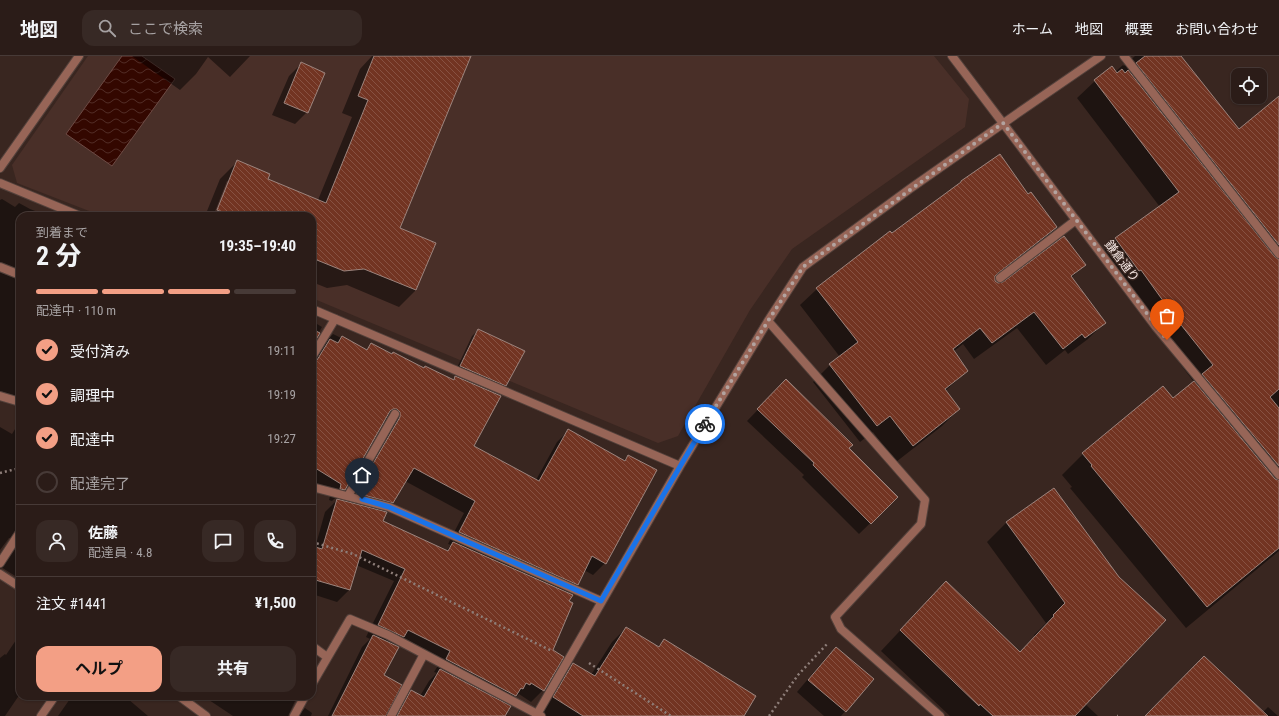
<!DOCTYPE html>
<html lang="ja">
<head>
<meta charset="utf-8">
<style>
  :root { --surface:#2b1c18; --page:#372925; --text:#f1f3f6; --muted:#a6a1a2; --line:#473a37; --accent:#f39f85 }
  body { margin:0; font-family:"Roboto Condensed","Noto Sans JP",sans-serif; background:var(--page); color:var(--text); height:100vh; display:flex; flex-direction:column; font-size:15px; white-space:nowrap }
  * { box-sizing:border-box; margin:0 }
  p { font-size:13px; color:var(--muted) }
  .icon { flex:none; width:22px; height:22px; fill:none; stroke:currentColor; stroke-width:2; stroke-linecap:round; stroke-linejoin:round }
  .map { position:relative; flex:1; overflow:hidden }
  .panel { position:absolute; left:16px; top:156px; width:300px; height:488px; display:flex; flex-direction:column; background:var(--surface); border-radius:12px; box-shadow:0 1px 3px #0004,0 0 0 1px var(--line) }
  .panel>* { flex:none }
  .tools { position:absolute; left:1231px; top:12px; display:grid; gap:8px }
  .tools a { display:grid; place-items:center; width:36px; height:36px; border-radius:8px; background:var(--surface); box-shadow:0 1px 3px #0004,0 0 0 1px var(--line); font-size:20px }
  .pin { position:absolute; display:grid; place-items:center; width:34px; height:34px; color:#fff; margin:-41px -17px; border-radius:50% 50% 50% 0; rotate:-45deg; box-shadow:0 0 4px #0007 }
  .pin .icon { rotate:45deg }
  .courier { position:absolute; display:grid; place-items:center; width:40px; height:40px; margin:-20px; border:3px solid #1a73e8; border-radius:50%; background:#fff; color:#222; box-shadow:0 1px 5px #0007 }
  .head em { font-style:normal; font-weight:700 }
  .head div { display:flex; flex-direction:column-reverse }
  .head { display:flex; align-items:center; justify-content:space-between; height:68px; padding:0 20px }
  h1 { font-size:26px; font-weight:700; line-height:30px }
  .bar { display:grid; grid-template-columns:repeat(4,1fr); gap:6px 4px; align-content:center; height:48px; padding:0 20px }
  .bar i { height:5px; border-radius:3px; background:var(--line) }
  .bar .current { background:var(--accent) }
  .bar p { grid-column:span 4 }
  .line { display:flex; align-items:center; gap:10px; padding:0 20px; border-top:1px solid var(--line) }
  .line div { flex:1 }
  .round { display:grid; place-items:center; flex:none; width:42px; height:42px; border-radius:12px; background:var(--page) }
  ol { padding:0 20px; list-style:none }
  li { display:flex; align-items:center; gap:12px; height:44px }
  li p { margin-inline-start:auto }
  li .icon { padding:4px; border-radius:50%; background:var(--accent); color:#111; stroke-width:4 }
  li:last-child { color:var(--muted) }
  li i { width:22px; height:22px; border:2px solid var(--line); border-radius:50% }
  .primary-button { display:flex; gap:8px; margin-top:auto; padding:8px 20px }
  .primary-button a { flex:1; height:46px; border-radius:12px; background:var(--accent); color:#111; font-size:16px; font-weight:700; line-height:46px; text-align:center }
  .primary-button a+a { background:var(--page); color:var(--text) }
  header { display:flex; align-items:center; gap:24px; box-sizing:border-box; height:56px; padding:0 20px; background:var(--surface); border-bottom:1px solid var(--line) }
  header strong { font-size:19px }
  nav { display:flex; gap:22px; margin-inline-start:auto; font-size:14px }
  .search { width:280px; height:36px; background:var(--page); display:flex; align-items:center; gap:10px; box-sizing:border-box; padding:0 14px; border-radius:12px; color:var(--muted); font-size:15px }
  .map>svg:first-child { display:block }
  .built { fill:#492f28 }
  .water { fill:url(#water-waves); stroke:#6d4a44 }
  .shadow { fill:#0007; fill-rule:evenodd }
  .building { fill:url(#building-back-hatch); stroke:#9c847d }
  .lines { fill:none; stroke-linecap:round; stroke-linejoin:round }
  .lane-casing { stroke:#53413b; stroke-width:10 }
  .street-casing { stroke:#53413b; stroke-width:10 }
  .path { stroke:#8e7e79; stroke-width:2.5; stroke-dasharray:2 3; stroke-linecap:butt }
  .lane { stroke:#976557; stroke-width:8 }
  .street { stroke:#976557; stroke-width:8 }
  .done { stroke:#b3a39f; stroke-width:4; stroke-dasharray:0 7.2 }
  .route { stroke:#1a73e8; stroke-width:5 }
  .labels { text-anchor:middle; stroke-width:3; stroke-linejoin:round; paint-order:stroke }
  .street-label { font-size:12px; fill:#f5e7e3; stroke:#392620 }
</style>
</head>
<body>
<header>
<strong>地図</strong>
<div class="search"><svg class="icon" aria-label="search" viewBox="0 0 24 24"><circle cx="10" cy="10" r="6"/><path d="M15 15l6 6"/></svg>ここで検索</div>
<nav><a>ホーム</a><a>地図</a><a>概要</a><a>お問い合わせ</a></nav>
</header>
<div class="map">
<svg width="1279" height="660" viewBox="0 0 1279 660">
  <defs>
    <pattern id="water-waves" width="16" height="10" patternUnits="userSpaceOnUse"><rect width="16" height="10" fill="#330700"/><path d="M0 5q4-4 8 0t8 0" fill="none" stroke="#512b25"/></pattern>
    <pattern id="building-back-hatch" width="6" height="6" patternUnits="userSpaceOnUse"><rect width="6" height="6" fill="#723422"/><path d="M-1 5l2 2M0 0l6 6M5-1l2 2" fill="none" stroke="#875142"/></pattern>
  </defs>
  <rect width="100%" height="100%" fill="#392620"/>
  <path class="built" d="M88 0H934L969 43 965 71 792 193 750 254 678 380 658 387 312 242V160H102L17 127 12 109Z"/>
  <path class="water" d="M122 0H142L175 23 112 110 66 78Z"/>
  <path class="shadow" d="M132 0H250L230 21 208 1 196 18 180 34Z
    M372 0H470L399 173 416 234 399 251 347 229 327 232 312 226V160H205L220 123 237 106 267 124 318 144 352 61 342 57 360 13ZM227 125H230L216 159 214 158Z
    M1135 0H1180L1238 74 1279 42V394L1253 416 1279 448V495L1186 572 1070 432 1072 431 1062 419 1083 398 1173 344 1194 326 1157 278 1123 231 1121 232 1098 200 1116 183 1160 151 1077 42 1095 25 1115 16 1123 9 1124 10Z
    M301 8 307 56 295 68 272 59 289 20Z
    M961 125 1028 140 1056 171 1039 188 994 222V226L998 228 1084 209 1071 222 1105 266 1088 283 1068 298 1065 294 1046 309 1017 272 974 303 963 288 953 296 967 315 945 335 959 353 942 370 896 406 873 376 860 386 813 326 830 309 840 301 800 249 817 233 892 179 955 131Z
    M2 143 15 151 19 147 30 153 48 160H20V342L0 335V144Z
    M312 265 322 271 312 289Z
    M478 274 505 329 499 335 455 316 472 280Z
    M333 278 366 294 372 288 423 313 452 325 456 321 472 390 536 424 557 386 569 374 623 405 628 400 605 507 593 519 584 514 577 528 568 537V546L552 595 543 634 531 646 519 638 517 640 515 639 506 649 504 660H393L400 646 411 635 420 640 429 625 437 617 434 616 439 608 398 587 394 590 382 619 385 660H328L362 591 370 583 366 581 394 525 356 509 349 534 337 546 312 538V491L315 492 325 456 337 444 346 447 388 373V368L384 365 344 433 332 445 329 444 330 440 312 429V305L322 290ZM405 425 464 457 448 488 451 489 446 495 381 466 383 456 392 446Z
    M786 325 848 392 897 441 859 478 802 421 804 419 747 365Z
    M20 365V523L1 511 14 491 11 482H9L0 494V371L12 378Z
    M1053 433 1085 648 1098 660H950L881 595 927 546 1020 597 1035 581 1034 579 1046 567 987 486 1006 467Z
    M626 572 658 591 665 584 742 660H547L540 655 559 622 573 608 591 619 612 586Z
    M20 578V638L5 660H0V602L5 598 6 599Z
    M836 592 873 623 841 660H824L797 636 824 604Z
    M72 640H130L128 643 148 660H58Z
    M203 640H287L295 645 288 660H233Z
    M1268 651 1278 660H1146L1263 656Z
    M305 652 312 657 311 660H298Z"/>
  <path class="building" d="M374 0H471L400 172 436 187 416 234 364 213 344 215 312 202V160H232L217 154 237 104 270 118 268 123 326 147 368 44 358 40Z
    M1145 0H1181L1239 73 1279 40V189L1136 7Z
    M301 6 325 17 308 57 284 47Z
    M1112 10 1117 17 1122 13 1125 17 1128 14 1275 201 1279 203V333L1270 341 1279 352V410L1202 318 1213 309 1174 260 1141 214 1139 215 1115 182 1179 136 1094 24Z
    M1000 98 1028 138 1031 136 1057 171 997 218 995 220V225L998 227 1003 226 1064 180 1086 209 1071 220 1106 267 1085 282 1082 278 1063 293 1034 256 992 287 980 272 953 293 968 315 945 333 960 353 913 390 890 360 877 370 829 308 858 286 816 232 890 175 892 177 961 126V125Z
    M312 273 320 277 312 290Z
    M478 273 525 295 506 330 460 310Z
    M342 280 367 294 371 287 392 298 393 296 424 312 425 310 454 324 455 320 501 340 474 390 539 425 568 373 625 405 628 399 657 414 606 508 592 500 578 529 459 476 475 445 414 412 393 447 356 437 400 361V356L397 353H393L390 355 345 434 340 433 341 428 312 410V306L317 304 330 283 338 287Z
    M786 323 853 389 849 392 898 441 871 468 813 409 814 407 757 353Z
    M1194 325 1275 423 1279 424V492L1207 551 1091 410 1092 409 1082 397 1163 330 1173 342Z
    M1054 432 1119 521 1166 564 1075 660H993L980 648 979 650 900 574 946 525 1020 596 1054 560 1053 559 1065 547 1006 466Z
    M337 443 387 456 383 465 448 495 453 486 573 539 569 545 573 547 553 594 564 601 544 635 531 627 530 629 526 627 523 633 521 632 516 640 446 603 450 595 408 574 404 581 378 569 405 513 362 494 350 534 312 523V490L322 493Z
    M626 571 659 591 664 583 756 640 744 660H583L553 641 573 607 595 620Z
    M373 579 399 591 384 619 402 629 386 660H332Z
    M836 591 874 623 846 656 808 624Z
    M1204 600 1268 660H1145Z
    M440 613 511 650 505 660H397L411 634 424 641Z"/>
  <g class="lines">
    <g class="lane-casing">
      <path id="lane" d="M0 211 20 219
        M1000 222 1076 164
        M312 301 335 263
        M348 440 395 358
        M0 507 20 476
        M312 590 327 601
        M312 628 350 563 388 579 541 660
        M294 660 305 640
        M391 660 424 598"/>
    </g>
    <g class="street-casing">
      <path id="street" d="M952 0 1018 87 1156 271 1279 419
        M1124 0 1279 198
        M0 112 79 0
        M0 127 80 160
        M312 253 680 410
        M768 265 925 444 921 468 835 561 841 573 940 660
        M0 340 20 346
        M312 431 389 451 601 545
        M0 518 20 531
        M179 640 206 660
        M41 660 55 640
        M536 660 680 410 768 265 803 211 911 132 1018 57 1101 0"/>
    </g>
    <path class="path" d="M0 417 20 412
      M312 486 353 498 552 595
      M589 607 671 660
      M769 660 798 619 828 587
      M1117 660H1118"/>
    <use href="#lane" class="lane"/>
    <use href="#street" class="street"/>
  </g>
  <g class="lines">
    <path class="done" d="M705 368 768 265 803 211 1003 67 1167 284"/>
    <path class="route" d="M362 443 389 451 601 545 705 368"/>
  </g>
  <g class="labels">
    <g class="street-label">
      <text transform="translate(1122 205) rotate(53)" y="4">鎌倉通り</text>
    </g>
  </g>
</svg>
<div class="tools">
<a><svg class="icon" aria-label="locate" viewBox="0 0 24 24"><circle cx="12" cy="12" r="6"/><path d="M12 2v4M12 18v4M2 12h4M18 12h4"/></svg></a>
</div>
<div class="pin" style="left:1167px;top:284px;background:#ea580c"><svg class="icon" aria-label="bag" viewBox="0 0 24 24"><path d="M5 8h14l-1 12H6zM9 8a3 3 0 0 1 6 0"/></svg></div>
<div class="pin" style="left:362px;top:443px;background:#1f2937"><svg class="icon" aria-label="home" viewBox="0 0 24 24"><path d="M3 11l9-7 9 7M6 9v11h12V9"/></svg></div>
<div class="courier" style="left:705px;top:368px"><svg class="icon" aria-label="bike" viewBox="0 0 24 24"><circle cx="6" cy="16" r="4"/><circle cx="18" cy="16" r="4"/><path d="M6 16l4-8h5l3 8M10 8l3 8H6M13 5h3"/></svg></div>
<section class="panel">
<div class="head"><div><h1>2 分</h1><p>到着まで</p></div><em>19:35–19:40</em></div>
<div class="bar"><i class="current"></i><i class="current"></i><i class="current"></i><i></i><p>配達中 · 110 m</p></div>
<ol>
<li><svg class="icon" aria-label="check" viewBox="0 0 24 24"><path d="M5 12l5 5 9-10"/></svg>受付済み<p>19:11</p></li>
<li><svg class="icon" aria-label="check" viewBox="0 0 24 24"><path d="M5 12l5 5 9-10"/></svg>調理中<p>19:19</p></li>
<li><svg class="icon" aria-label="check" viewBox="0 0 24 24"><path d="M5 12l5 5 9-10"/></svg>配達中<p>19:27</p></li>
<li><i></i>配達完了</li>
</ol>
<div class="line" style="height:72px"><a class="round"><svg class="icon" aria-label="person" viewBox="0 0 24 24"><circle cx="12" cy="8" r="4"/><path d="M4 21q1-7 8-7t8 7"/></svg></a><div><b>佐藤</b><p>配達員 · 4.8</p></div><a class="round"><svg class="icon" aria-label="chat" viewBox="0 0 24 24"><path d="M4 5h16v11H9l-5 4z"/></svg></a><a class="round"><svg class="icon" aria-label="phone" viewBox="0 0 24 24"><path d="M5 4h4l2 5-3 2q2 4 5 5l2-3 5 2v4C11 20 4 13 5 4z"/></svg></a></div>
<div class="line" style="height:52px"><div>注文 #1441</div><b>¥1,500</b></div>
<div class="primary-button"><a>ヘルプ</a><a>共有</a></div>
</section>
</div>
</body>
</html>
